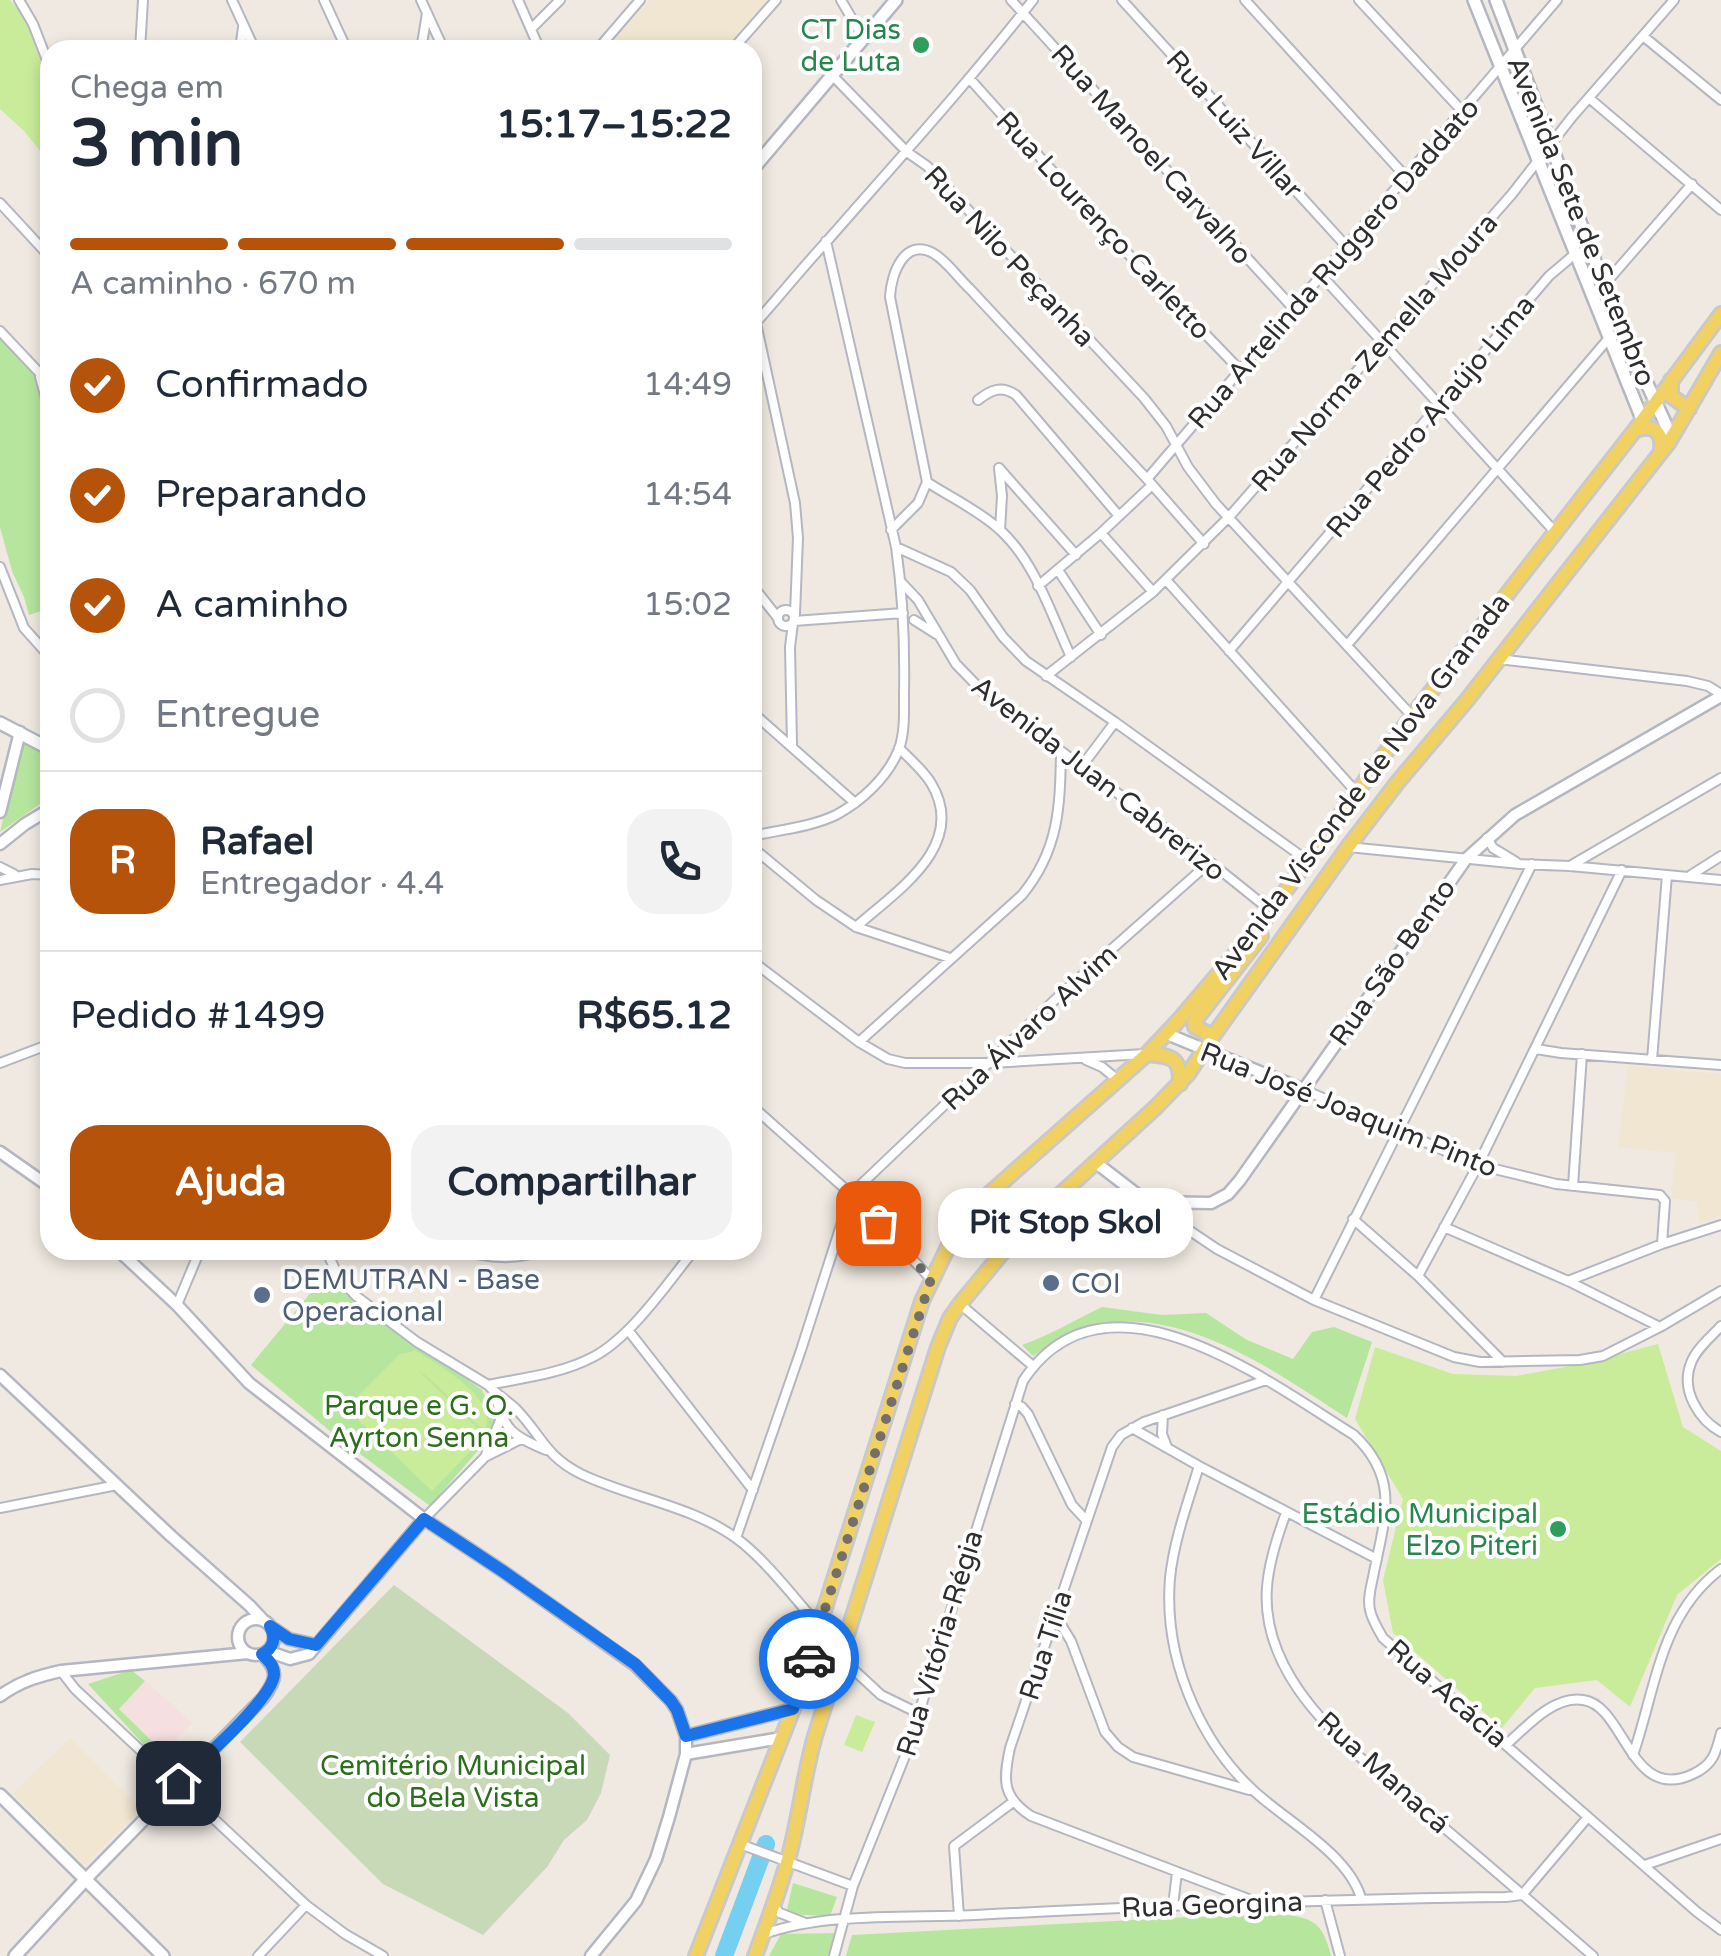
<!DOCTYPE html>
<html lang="pt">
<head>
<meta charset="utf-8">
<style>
  :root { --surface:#fff; --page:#f2f2f3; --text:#1f2937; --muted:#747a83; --line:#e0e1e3; --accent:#b45309 }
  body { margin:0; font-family:"Varela Round",sans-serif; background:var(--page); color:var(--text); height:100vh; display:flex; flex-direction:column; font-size:38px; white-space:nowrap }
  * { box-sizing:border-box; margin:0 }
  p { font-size:32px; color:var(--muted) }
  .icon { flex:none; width:55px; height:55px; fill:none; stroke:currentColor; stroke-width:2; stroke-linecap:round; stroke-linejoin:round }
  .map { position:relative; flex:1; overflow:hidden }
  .details { position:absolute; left:40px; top:40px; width:722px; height:1220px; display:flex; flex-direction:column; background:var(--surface); border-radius:30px; box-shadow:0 5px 15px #0003 }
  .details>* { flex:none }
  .pin { position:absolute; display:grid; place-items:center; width:85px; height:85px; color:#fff; margin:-42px; border-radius:20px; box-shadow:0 5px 15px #0006 }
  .courier { position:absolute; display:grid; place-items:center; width:100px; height:100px; margin:-50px; border:8px solid #1a73e8; border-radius:50%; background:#fff; color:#222; box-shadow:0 2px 12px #0007 }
  .bubble { position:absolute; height:70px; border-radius:30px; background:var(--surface); box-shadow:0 5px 15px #0003; font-size:32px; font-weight:700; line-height:70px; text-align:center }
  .headline em { font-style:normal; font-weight:700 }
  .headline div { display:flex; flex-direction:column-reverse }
  .headline { display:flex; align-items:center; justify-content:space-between; height:170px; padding:0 30px }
  h1 { font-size:65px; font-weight:700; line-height:75px }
  .bar { display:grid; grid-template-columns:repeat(4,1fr); gap:15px 10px; align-content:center; height:120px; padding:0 30px }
  .bar i { height:12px; border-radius:8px; background:var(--line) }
  .bar .current { background:var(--accent) }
  .bar p { grid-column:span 4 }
  .line { display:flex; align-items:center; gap:25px; padding:0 30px; border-top:2px solid var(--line) }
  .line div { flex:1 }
  .round { display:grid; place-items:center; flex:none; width:105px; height:105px; border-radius:30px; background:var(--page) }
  ol { padding:0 30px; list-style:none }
  li { display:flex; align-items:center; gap:30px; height:110px }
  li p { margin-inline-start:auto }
  li .icon { padding:10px; border-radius:50%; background:var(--accent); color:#fff; stroke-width:4 }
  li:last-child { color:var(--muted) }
  li i { width:55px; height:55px; border:5px solid var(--line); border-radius:50% }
  .cta { display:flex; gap:20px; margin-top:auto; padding:20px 30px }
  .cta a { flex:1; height:115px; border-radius:30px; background:var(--accent); color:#fff; font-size:40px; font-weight:700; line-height:115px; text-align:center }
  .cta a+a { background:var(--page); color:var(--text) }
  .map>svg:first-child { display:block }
  .education { fill:#f0e6d1 }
  .medical { fill:#f5dfe0 }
  .green { fill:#b6e59e }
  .cemetery { fill:#c8d9b8 }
  .pitch { fill:#c9ec9a }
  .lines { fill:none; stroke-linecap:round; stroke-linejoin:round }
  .river { stroke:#75cff0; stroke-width:18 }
  .minor-casing { stroke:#b4b7c1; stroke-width:12 }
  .tertiary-casing { stroke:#b4b7c1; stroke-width:15 }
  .secondary-casing { stroke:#b4b7c1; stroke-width:16 }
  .primary-casing { stroke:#c9c9c9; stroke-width:18 }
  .minor { stroke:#fff; stroke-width:8 }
  .tertiary { stroke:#fff; stroke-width:10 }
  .secondary { stroke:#fff; stroke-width:11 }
  .primary { stroke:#f2d163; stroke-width:12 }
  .done { stroke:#726f6d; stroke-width:10; stroke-dasharray:0 18 }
  .route { stroke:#1a73e8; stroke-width:12 }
  .leisure-dot { fill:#2e9e5b; stroke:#fff; stroke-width:4 }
  .service-dot { fill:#5c6f8a; stroke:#fff; stroke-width:4 }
  .labels { text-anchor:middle; stroke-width:8; stroke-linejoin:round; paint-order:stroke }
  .leisure-label { font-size:28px; fill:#27864d; stroke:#fff; text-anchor:end }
  .street-label { font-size:28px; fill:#2e2e2e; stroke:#fff }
  .service-label { font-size:28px; fill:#4e5e75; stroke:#fff; text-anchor:start }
  .park-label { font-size:28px; fill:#2c6e1b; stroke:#fff }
</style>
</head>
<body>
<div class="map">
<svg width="1721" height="1956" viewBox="0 0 1721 1956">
  <rect width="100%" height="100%" fill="#efe9e1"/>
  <path class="education" d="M650 0H764L769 4 728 50H605Z
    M1628 1066 1721 1074V1216L1700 1223 1697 1202 1671 1198 1676 1153 1618 1147Z
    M70 1738 141 1809 84 1865 13 1793Z"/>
  <path class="medical" d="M145 1681 192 1723 163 1752 119 1709Z"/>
  <path class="green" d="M0 336 35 373 50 433V608L29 615 24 597 12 571 0 527Z
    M23 738 50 754V797L0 832Z
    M332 1267 363 1304 482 1390 494 1416V1427L487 1440 430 1506 336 1436 251 1365Z
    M1102 1307 1162 1315 1206 1313 1247 1340 1293 1359 1312 1332 1334 1327 1372 1342 1347 1418C1270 1368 1168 1294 1072 1332 1058 1338 1045 1348 1033 1356L1022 1345C1048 1336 1077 1319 1102 1307Z
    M131 1670 145 1681 119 1709 163 1752 157 1759 88 1684Z
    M793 1883 837 1897 830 1916 786 1914Z
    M1287 1915C1316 1918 1324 1927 1331 1956H846L852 1935 1189 1917Z
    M837 1933 828 1956H769L781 1934Z"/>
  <path class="cemetery" d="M394 1585 568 1713 610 1755 601 1793 587 1820 564 1840 547 1867 483 1935 383 1884 240 1742Z"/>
  <path class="pitch" d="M0 0H10L24 16 50 87V157L46 158 24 131 0 109Z
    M1658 1344 1683 1427 1721 1451V1559L1677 1595 1630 1707 1597 1680 1535 1688 1502 1728 1393 1633 1383 1580 1403 1499 1355 1419 1375 1347 1453 1374 1516 1376 1582 1364Z
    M415 1350C439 1367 499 1396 485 1431 461 1412 442 1387 417 1369L485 1436 432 1491 346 1408 400 1354 412 1352Z
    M856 1715 875 1722 862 1752 844 1745Z"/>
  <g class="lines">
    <path class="river" d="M724 1956 766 1844"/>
    <g class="minor-casing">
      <path id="minor" d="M19 0 33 24 50 68
        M232 0 255 50
        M324 0 347 50
        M421 0 444 50
        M518 0 540 50
        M841 0 863 38
        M1011 0 1293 308
        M1122 0 1347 247
        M1245 0 1406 177
        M1359 0 1462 111
        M531 29 560 0
        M1643 36 1721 100
        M140 50 143 0
        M240 50 243 27
        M421 50 427 13
        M597 50 640 0
        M732 50 776 0
        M832 75 907 152 927 166 1144 398 1166 426 1188 467 1216 504 1412 716
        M969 78 1107 232 1240 370
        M1589 98 1721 210
        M0 203 50 257
        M1322 276 1555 532
        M1604 285 1692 184
        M756 323 795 503 798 538 795 614
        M752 327C778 298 802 268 828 240 897 161 968 83 1033 0
        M0 331 50 384
        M40 377 50 413
        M978 400C991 390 1001 385 1016 395L1119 516
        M999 468 1076 555
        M999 468 1002 496 1000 530
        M1147 479 1557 0
        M927 482C950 497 978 510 999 529 1035 561 1051 614 1071 657
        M891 530 918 503 927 482 890 297C891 275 904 237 933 253 947 261 958 278 970 289L1147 479 1204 544
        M1101 533 1153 592
        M896 547 951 572 970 590 1003 637 1026 661 1115 722 1308 861
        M0 567 24 628 50 657
        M1058 570 1101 635
        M1167 581 1357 793
        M901 582 918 600 956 664 987 696 1210 862 1271 911
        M752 585 778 618
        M1038 586 1101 533 1152 485
        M778 618a8 8 0 1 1 16 0a8 8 0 1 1-16 0Z
        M914 620 936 634
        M794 621 903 613
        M1347 645 1609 338
        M1229 651 1549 276 1575 254
        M1498 659 1687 681 1708 686 1721 694
        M1046 676 1153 592 1229 517 1512 194 1572 117 1674 0
        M752 712 855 803
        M792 745 790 647 793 623
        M1082 766 1115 722
        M752 836C779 830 811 827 836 815 862 801 888 777 899 749 905 732 904 712 904 695 905 645 903 596 896 547L826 241
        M1487 838 1493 848 1516 862
        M752 847 816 900 856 927 950 958
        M1348 847 1520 864 1570 866 1721 880
        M1570 866 1721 778
        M0 867 14 874
        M1691 875 1721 856
        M0 880 32 874 50 875
        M856 927C896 891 969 846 931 783 923 770 910 759 899 748
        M752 961 859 1042 888 1059 905 1063H991L1145 1054
        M859 1042 1022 895C1059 850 1060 807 1061 752
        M1536 1049 1561 1053 1721 1065
        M1086 1060 1102 1067 1118 1080
        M1652 1060 1667 875
        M0 1063 50 1044
        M1302 1089 1478 1165 1556 1184 1660 1195 1665 1201 1662 1244
        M752 1106 851 1194 931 1279
        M1573 1186 1582 1054
        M1147 1202 1217 1249 1314 1300 1454 1357 1480 1362 1580 1360 1603 1356 1660 1327 1721 1291
        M1353 1219 1418 1276 1503 1362
        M1444 1227 1568 1281 1660 1327
        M326 1250 339 1278 356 1296 417 1342 488 1385C522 1378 561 1374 593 1357 630 1338 668 1283 694 1250
        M460 1250C488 1258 515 1261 543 1250
        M1418 1276 1478 1165 1622 870
        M1568 1281 1662 1244 1721 1225
        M1314 1300 1532 864
        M960 1304 1033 1366
        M177 1305 200 1250
        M1721 1326C1711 1337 1696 1349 1691 1363 1680 1390 1699 1420 1721 1432
        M628 1330 753 1490
        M488 1385C497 1395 508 1401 517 1410 542 1436 545 1456 581 1474 631 1498 690 1505 736 1538 765 1559 795 1599 820 1627
        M495 1395C504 1430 513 1436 546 1450
        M1015 1404 1022 1407 1028 1414 1072 1505 1086 1520
        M1163 1415 1162 1434 1167 1447
        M1132 1428 1199 1466 1377 1559
        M485 1457 501 1418
        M1199 1466C1188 1502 1174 1540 1170 1578 1163 1663 1204 1755 1272 1806 1302 1830 1350 1860 1361 1898
        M0 1508 117 1485
        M1286 1513C1277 1537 1269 1562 1267 1587 1259 1689 1368 1763 1436 1821 1489 1865 1541 1911 1593 1956
        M424 1519 485 1457 521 1439
        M736 1538 801 1350 851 1194 1060 995 1210 862
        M1055 1615 1071 1641 1105 1732 1118 1747 1133 1757 1249 1790
        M841 1658 881 1695 918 1713
        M61 1671 75 1689 306 1905 345 1934 383 1956
        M1506 1745C1526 1727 1554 1695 1583 1700 1625 1705 1630 1804 1693 1774 1713 1765 1716 1753 1721 1733
        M1633 1755C1656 1688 1660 1615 1721 1569
        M740 1844 853 1886
        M1645 1865 1721 1839
        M1522 1895 1588 1817
        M1325 1900 1340 1956
        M1259 1903 1031 1816C1002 1797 1003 1780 1010 1748L1112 1447 1121 1435 1144 1422 1266 1380
        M1173 1906 1177 1872
        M774 1907 780 1913 803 1922
        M959 1916 954 1846 1013 1802
        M764 1934C827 1912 909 1918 975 1915 1152 1906 1329 1899 1506 1897L1522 1895
        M258 1956 306 1905
        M834 1956 853 1886 907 1751 1023 1381C1105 1256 1267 1381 1354 1435 1400 1478 1385 1518 1374 1572 1372 1584 1367 1598 1370 1610 1372 1620 1378 1629 1383 1638L1697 1912 1721 1930"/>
    </g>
    <g class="tertiary-casing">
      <path id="tertiary" d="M0 812 20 732
        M0 844 25 824 50 809
        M1167 1034 1302 1089
        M0 1152 50 1187
        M1095 1162 1147 1202 1211 1203 1228 1194 1240 1180 1466 859 1515 815 1721 696
        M118 1250 177 1305 249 1383 424 1519 504 1572 635 1665 671 1701 677 1710 686 1736V1754L669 1817 656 1859 636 1901 591 1956
        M0 1375 171 1536 250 1606 264 1621
        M238 1637a18 18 0 1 1 36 0a18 18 0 1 1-36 0Z
        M271 1627 289 1639 316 1645
        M267 1651 290 1659 309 1654 424 1519
        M0 1696C19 1682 38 1676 61 1671L248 1653
        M686 1736 793 1709
        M686 1754 781 1738
        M85 1880 263 1698C277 1679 279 1671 262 1654"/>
    </g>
    <g class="secondary-casing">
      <path id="secondary" d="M1474 0 1642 419
        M1496 0 1604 285 1627 340 1666 425 1669 442
        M752 170 896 0
        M0 723 50 749
        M0 1795 163 1956
        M15 1956 85 1880"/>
    </g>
    <g class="primary-casing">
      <path id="primary" d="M1671 380V396L1689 409
        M1635 430C1653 424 1663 431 1661 450
        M1213 1036 1195 1027 1194 1022 1261 936
        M1147 1054C1170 1056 1181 1056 1180 1084
        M696 1956 793 1709 922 1301 948 1247 980 1202 1147 1054 1178 1021 1265 919 1412 716 1635 430 1721 314
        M755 1956C768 1921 781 1887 790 1852 800 1813 804 1774 815 1736L938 1347 950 1318 960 1304 1003 1252 1039 1214 1155 1108 1188 1074 1213 1036 1348 847 1397 783 1467 700 1669 442 1721 353"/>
    </g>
    <use href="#minor" class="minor"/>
    <use href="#tertiary" class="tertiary"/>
    <use href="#secondary" class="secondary"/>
    <use href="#primary" class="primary"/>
  </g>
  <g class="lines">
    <path class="done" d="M809 1659 931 1279 878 1223"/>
    <path class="route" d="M178 1783C197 1764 274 1698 274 1674 274 1665 268 1660 262 1654 274 1648 276 1638 270 1626L289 1639 316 1645 424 1519 504 1572 635 1664 671 1701 677 1710 686 1736 793 1709 809 1659"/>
  </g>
  <g class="leisure-dot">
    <circle cx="921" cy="45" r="10"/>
    <circle cx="1558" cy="1529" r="10"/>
  </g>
  <g class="service-dot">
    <circle cx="1051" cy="1283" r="10"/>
    <circle cx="262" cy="1295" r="10"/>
  </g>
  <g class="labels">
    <g class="leisure-label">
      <text x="901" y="39">CT Dias<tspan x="901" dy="32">de Luta</tspan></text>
      <text x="1538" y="1523">Estádio Municipal<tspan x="1538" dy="32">Elzo Piteri</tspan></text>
    </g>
    <g class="street-label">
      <text transform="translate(1235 124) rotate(48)" y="10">Rua Luiz Villar</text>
      <text transform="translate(1152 154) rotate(48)" y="10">Rua Manoel Carvalho</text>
      <text transform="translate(1582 221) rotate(68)" y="10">Avenida Sete de Setembro</text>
      <text transform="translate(1104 225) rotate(47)" y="10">Rua Lourenço Carletto</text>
      <text transform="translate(1010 256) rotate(47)" y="10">Rua Nilo Peçanha</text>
      <text transform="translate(1333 263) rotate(-49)" y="10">Rua Artelinda Ruggero Daddato</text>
      <text transform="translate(1374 352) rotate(-49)" y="10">Rua Norma Zemella Moura</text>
      <text transform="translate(1430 416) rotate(-50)" y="10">Rua Pedro Araújo Lima</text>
      <text transform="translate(1099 778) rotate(38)" y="10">Avenida Juan Cabrerizo</text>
      <text transform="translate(1360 786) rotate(-53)" y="10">Avenida Visconde de Nova Granada</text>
      <text transform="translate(1392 962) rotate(-55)" y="10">Rua São Bento</text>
      <text transform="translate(1029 1027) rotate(-43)" y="10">Rua Álvaro Alvim</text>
      <text transform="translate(1349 1109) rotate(22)" y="10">Rua José Joaquim Pinto</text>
      <text transform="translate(939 1643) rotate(-73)" y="10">Rua Vitória-Régia</text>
      <text transform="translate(1045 1645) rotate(-72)" y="10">Rua Tília</text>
      <text transform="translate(1448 1693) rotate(41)" y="10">Rua Acácia</text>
      <text transform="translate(1384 1772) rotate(42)" y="10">Rua Manacá</text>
      <text transform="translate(1212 1904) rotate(-2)" y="10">Rua Georgina</text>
    </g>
    <g class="service-label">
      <text x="282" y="1289">DEMUTRAN - Base<tspan x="282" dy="32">Operacional</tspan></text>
      <text x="1071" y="1293">COI</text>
    </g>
    <g class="park-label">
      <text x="419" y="1415">Parque e G. O.<tspan x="419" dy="32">Ayrton Senna</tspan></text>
      <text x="453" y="1775">Cemitério Municipal<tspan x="453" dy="32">do Bela Vista</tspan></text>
    </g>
  </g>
</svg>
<div class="pin" style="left:878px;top:1223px;background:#ea580c"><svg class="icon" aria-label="bag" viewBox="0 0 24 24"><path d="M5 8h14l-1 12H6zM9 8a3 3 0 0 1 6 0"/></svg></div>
<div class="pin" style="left:178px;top:1783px;background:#1f2937"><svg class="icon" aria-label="home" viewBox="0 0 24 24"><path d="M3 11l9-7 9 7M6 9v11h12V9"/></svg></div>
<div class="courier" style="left:809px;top:1659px"><svg class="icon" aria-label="car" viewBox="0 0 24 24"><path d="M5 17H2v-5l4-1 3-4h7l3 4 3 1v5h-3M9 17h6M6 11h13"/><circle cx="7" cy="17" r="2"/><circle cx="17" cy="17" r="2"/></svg></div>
<div class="bubble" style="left:938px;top:1188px;width:255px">Pit Stop Skol</div>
<section class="details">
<div class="headline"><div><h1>3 min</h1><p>Chega em</p></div><em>15:17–15:22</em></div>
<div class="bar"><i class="current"></i><i class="current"></i><i class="current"></i><i></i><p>A caminho · 670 m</p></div>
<ol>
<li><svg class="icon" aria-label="check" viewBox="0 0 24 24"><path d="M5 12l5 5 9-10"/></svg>Confirmado<p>14:49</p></li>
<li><svg class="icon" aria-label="check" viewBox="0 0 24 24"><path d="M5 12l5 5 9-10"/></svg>Preparando<p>14:54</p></li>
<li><svg class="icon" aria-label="check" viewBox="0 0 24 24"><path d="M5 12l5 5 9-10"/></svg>A caminho<p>15:02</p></li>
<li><i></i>Entregue</li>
</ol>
<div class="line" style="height:180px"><b class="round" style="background:var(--accent);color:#fff">R</b><div><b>Rafael</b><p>Entregador · 4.4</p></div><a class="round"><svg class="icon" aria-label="phone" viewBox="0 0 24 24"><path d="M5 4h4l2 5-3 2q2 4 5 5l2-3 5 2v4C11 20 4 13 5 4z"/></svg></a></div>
<div class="line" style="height:130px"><div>Pedido #1499</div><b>R$65.12</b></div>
<div class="cta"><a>Ajuda</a><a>Compartilhar</a></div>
</section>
</div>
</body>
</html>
